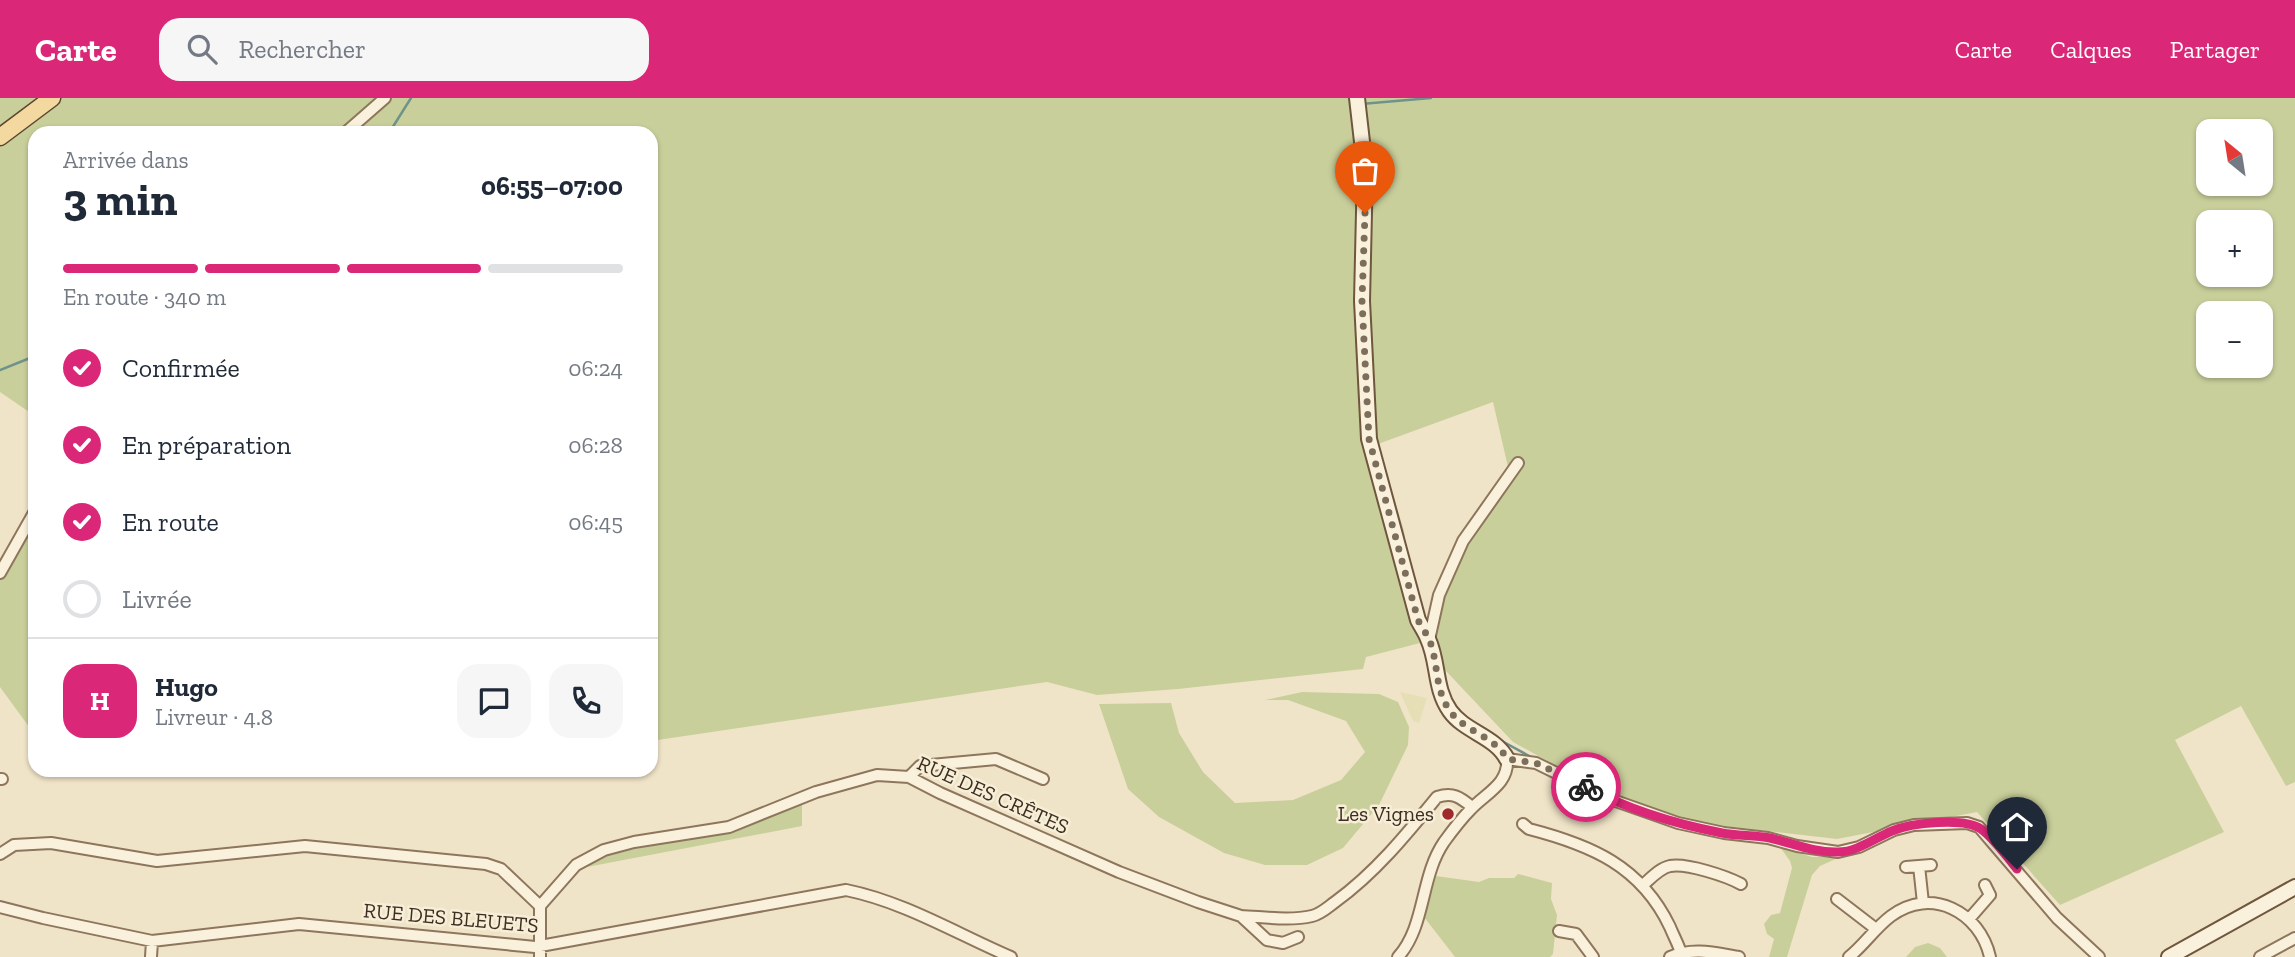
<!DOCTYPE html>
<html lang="fr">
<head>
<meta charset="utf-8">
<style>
  :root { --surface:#fff; --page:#f6f6f7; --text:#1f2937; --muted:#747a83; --line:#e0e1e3; --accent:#db2777 }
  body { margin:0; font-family:"Zilla Slab",serif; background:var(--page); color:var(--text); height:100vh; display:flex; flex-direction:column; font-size:26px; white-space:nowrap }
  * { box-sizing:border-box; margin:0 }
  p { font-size:23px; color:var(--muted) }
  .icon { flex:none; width:38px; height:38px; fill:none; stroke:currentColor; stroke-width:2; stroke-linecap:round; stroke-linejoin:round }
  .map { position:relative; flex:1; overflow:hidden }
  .drawer { position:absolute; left:28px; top:28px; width:630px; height:651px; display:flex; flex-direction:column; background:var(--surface); border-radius:21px; box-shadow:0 2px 5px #0004 }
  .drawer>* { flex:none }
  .needle { width:46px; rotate:330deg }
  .fabs { position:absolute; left:2196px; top:21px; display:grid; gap:14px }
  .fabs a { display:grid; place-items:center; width:77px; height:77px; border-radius:14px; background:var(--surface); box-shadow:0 2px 5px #0004; font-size:35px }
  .pin { position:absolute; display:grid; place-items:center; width:60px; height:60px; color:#fff; margin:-72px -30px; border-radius:50% 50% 50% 0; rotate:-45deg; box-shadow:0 0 7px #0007 }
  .pin .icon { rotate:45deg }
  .courier { position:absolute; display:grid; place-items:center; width:70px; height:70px; margin:-35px; border:5px solid #db2777; border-radius:50%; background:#fff; color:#222; box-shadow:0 2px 9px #0007 }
  .overview em { font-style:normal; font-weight:700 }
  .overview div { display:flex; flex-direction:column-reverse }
  .overview { display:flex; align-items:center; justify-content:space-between; height:119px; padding:0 35px }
  h1 { font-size:46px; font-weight:700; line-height:52px }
  .bar { display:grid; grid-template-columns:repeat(4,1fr); gap:10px 7px; align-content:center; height:84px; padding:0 35px }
  .bar i { height:9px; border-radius:5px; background:var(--line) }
  .bar .active { background:var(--accent) }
  .bar p { grid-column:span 4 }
  .line { display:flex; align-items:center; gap:18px; padding:0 35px; border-top:2px solid var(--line) }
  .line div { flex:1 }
  .round { display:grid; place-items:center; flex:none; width:74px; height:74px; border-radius:21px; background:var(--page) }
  ol { padding:0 35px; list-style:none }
  li { display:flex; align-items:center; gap:21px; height:77px }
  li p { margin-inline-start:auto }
  li .icon { padding:7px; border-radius:50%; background:var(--accent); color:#fff; stroke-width:4 }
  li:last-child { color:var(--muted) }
  li i { width:38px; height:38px; border:4px solid var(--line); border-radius:50% }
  header { display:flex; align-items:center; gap:42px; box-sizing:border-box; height:98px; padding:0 35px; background:var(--accent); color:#fff }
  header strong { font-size:33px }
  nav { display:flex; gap:38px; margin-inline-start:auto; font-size:24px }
  .search { width:490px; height:63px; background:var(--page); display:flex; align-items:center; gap:18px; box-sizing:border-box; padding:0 24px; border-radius:21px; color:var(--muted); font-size:26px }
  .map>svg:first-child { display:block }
  .farmland { fill:#e6deb5 }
  .green { fill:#c9cf9b; fill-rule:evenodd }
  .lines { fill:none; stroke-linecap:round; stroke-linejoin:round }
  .stream { stroke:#6f938a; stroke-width:2.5 }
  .street-casing { stroke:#8d765c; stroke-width:14 }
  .secondary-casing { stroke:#6f573f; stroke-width:18 }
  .primary-casing { stroke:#5b4430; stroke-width:19 }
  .street { stroke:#faf1dc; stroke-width:10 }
  .secondary { stroke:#faf1dc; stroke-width:14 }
  .primary { stroke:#f3d9a0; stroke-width:16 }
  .done { stroke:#7c6e5b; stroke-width:7; stroke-dasharray:0 12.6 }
  .route { stroke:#db2777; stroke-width:9 }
  .poi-dot { fill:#9e2a2b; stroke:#f7eed8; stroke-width:2.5 }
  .labels { text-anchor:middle; stroke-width:5; stroke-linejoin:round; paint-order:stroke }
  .street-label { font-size:21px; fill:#3d2e20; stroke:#f7eed8 }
  .poi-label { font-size:21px; fill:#3d2e20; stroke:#f7eed8; text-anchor:end }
</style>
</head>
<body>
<header>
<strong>Carte</strong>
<div class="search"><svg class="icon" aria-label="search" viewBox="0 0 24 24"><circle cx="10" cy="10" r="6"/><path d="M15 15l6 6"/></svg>Rechercher</div>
<nav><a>Carte</a><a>Calques</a><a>Partager</a></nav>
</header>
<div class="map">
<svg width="2295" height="859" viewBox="0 0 2295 859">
  <rect width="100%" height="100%" fill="#f0e4c8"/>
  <path class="farmland" d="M1400 594 1427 600 1419 625 1413 623Z"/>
  <path class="green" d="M0 0H2295V684L2286 688 2241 608 2175 642 2224 734 2060 807 1977 714 1837 741 1697 725 1604 694 1513 644 1428 554 1458 438 1508 369 1493 304 1378 346 1404 433 1420 545 1366 559 1363 571 1178 591 1097 597 1047 584 651 643V35H35V318L0 294ZM2208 33H2261V86H2208ZM2208 124H2261V177H2208ZM2208 215H2261V268H2208Z
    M35 423V637L0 589V482Z
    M1302 594 1379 596 1398 604 1409 629 1408 647 1379 707 1343 750 1307 767H1265L1224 755 1159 719 1128 691 1099 606 1171 605 1179 635 1203 674 1235 705 1293 702 1341 682 1365 654 1346 623 1288 602H1265Z
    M802 704V728L587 769 605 757 705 737Z
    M1780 749 1812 759H1840L1820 768 1812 777 1787 859H1769L1774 841 1767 836 1764 826 1771 817 1780 815 1792 770 1790 763Z
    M1518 776 1552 785 1551 801 1557 817 1553 856 1550 859H1455L1424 819 1436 778 1479 784 1489 780H1514Z
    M1928 845 1940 850 1947 859H1906L1915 849Z"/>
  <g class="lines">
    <path class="stream" d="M1361 6 1431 0
      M389 35 411 0
      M0 272 35 258
      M1500 642 1531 659"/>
    <g class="street-casing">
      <path id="street" d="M345 35 385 0
        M0 475 35 413
        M1429 542 1439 497 1463 443 1518 365
        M909 679 920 668 996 661 1043 681
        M0 681H2
        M1523 726 1529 731C1591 747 1641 768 1670 829 1674 839 1680 849 1682 859
        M0 756 14 747 51 745 157 763 305 748 486 766 501 771 540 808
        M1919 768 1923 805
        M1906 769 1931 767
        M1643 787C1651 780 1660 770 1670 768 1687 765 1726 778 1741 786
        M1837 801 1876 831
        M540 808 576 767 604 752 634 744 729 729 816 694 877 677 909 679 940 695 1119 774 1198 804 1241 818 1267 842 1283 845 1298 839
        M540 808V859
        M0 809 43 820 152 843 299 826 535 849 846 792C905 804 957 836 1011 859
        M1241 818C1264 819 1290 823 1312 818 1321 816 1328 809 1335 804 1375 775 1406 737 1437 699 1453 694 1460 699 1472 709
        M1970 820 1990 797 1985 787
        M1559 833 1576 836 1593 859
        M151 859 152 843
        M1398 859C1426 828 1420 779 1444 744 1452 733 1461 721 1471 711 1486 695 1509 686 1507 661L1536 665 1607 700 1678 725 1724 735 1768 740 1797 748 1838 754 1859 749 1894 732 1914 727 1967 725 1979 729 2057 820 2099 859
        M1670 859C1693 849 1715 855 1739 859
        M1849 859C1864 847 1875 830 1891 818 1931 788 1980 814 1990 859
        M2260 859 2295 840"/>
    </g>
    <g class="secondary-casing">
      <path id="secondary" d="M1357 0 1365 70 1362 203 1369 341 1418 522C1421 528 1426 535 1428 541 1439 565 1434 590 1450 613 1465 634 1495 638 1507 661
        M2169 859 2295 789"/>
    </g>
    <g class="primary-casing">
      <path id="primary" d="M0 39 52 0"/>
    </g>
    <use href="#street" class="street"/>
    <use href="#secondary" class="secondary"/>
    <use href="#primary" class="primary"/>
  </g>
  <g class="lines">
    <path class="done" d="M1365 115 1362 203 1369 341 1418 522C1421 528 1426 535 1429 541 1439 565 1434 591 1450 613 1465 634 1495 638 1507 661L1536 665 1586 689"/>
    <path class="route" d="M1586 689C1627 711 1676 726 1722 735 1738 738 1754 737 1770 740 1792 745 1815 755 1838 754 1857 754 1875 740 1892 733 1911 725 1964 719 1981 731 1995 741 2006 758 2017 771"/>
  </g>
  <circle class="poi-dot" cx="1448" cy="716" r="7"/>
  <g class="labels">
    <g class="street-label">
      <text transform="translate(993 697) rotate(24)" y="7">RUE DES CRÊTES</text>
      <text transform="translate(451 820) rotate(5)" y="7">RUE DES BLEUETS</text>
    </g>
    <g class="poi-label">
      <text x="1434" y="723">Les Vignes</text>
    </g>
  </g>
</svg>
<div class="fabs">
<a><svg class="needle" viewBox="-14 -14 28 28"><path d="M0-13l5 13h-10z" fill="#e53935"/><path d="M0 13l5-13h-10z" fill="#747a83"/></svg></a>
<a>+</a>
<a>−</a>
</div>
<div class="pin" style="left:1365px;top:115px;background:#ea580c"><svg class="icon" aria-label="bag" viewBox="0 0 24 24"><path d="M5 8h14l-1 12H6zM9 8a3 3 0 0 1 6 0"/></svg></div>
<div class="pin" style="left:2017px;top:771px;background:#1f2937"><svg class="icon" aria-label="home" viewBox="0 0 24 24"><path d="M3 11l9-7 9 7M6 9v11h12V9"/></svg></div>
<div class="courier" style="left:1586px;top:689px"><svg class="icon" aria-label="bike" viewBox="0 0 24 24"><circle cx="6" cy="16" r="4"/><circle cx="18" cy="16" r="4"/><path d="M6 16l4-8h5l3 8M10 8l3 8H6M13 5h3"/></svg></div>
<section class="drawer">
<div class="overview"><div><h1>3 min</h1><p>Arrivée dans</p></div><em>06:55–07:00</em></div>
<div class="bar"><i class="active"></i><i class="active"></i><i class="active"></i><i></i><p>En route · 340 m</p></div>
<ol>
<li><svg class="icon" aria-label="check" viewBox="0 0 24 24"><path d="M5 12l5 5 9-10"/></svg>Confirmée<p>06:24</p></li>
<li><svg class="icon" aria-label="check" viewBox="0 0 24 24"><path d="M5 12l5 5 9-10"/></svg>En préparation<p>06:28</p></li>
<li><svg class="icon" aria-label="check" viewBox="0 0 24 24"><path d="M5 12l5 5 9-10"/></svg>En route<p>06:45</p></li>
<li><i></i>Livrée</li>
</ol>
<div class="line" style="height:126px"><b class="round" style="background:var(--accent);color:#fff">H</b><div><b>Hugo</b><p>Livreur · 4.8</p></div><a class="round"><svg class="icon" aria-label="chat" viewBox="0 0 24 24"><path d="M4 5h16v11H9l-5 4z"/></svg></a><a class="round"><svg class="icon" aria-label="phone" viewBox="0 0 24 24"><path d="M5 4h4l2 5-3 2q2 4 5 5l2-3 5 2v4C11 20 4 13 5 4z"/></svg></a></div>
</section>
</div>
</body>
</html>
